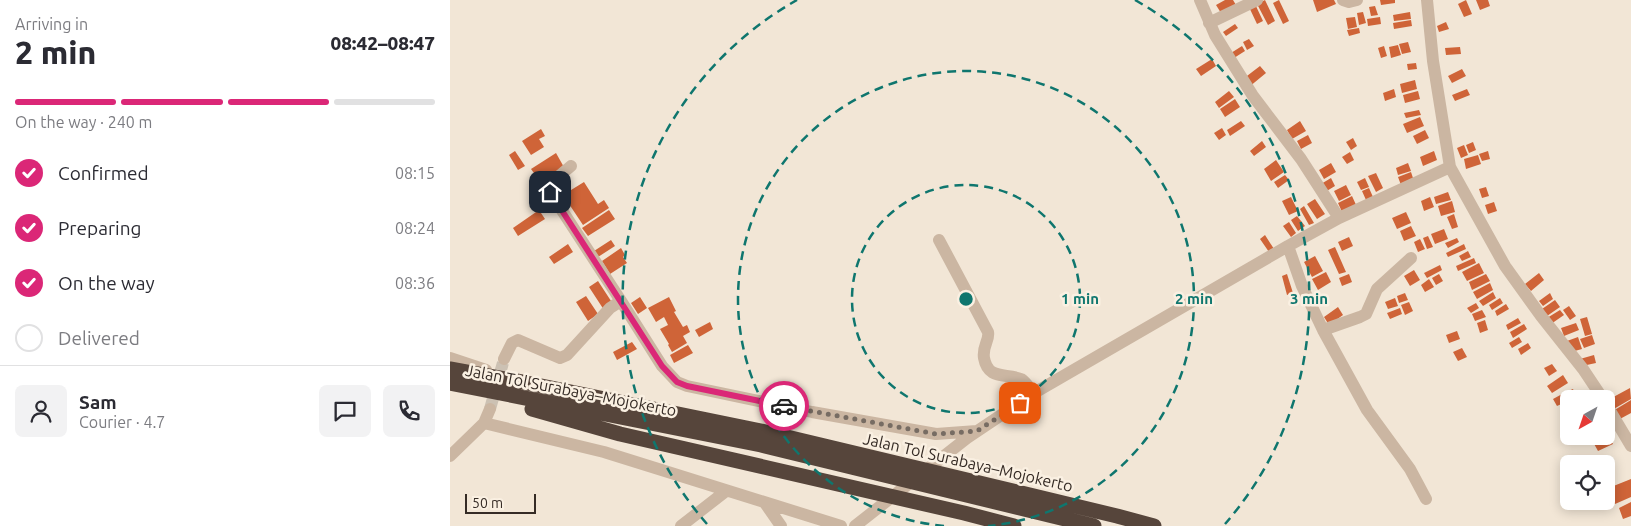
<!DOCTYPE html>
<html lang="en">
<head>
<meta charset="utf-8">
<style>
  :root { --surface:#fff; --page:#f2f2f3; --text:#2b2b33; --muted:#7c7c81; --line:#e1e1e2; --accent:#db2777 }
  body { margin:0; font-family:Ubuntu,sans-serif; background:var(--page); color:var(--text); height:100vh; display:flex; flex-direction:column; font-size:19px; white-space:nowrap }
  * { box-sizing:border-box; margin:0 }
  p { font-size:16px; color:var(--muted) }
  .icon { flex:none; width:28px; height:28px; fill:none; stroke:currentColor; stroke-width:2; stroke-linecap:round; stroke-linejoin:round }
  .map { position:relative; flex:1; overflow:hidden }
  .panel { display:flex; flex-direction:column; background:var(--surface); width:450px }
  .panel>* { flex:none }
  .needle { width:32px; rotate:220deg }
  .controls { position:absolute; left:1110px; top:390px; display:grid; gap:10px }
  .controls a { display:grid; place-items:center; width:55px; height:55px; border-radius:8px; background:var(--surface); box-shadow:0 2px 12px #0003; font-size:25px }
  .scale { position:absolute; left:15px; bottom:12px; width:71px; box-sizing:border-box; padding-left:5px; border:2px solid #352b25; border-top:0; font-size:14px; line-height:18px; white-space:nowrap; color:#352b25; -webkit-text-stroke:4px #faf0e2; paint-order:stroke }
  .pin { position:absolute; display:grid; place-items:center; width:42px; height:42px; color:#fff; margin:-21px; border-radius:10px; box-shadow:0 2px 8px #0006 }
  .courier { position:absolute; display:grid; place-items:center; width:50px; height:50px; margin:-25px; border:4px solid #db2777; border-radius:50%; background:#fff; color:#222; box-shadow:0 1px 6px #0007 }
  .summary em { font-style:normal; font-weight:800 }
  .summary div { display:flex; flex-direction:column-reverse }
  .summary { display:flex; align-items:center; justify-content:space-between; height:85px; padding:0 15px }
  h1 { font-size:32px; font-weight:800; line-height:38px }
  .bar { display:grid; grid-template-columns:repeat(4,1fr); gap:8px 5px; align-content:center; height:60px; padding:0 15px }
  .bar i { height:6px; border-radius:4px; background:var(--line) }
  .bar .on { background:var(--accent) }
  .bar p { grid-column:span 4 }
  .line { display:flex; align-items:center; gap:12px; padding:0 15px; border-top:1px solid var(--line) }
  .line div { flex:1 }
  .round { display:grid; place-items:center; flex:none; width:52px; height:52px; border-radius:8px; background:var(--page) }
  ol { padding:0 15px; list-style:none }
  li { display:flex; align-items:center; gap:15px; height:55px }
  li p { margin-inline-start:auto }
  li .icon { padding:5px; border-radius:50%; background:var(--accent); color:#fff; stroke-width:4 }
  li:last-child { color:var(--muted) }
  li i { width:28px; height:28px; border:2px solid var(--line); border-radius:50% }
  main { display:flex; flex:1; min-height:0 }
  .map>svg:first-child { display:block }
  .building { fill:#cf6438 }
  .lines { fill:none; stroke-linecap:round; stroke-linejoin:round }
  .minor-tunnel { stroke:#ccc1b3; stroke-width:12; stroke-dasharray:12 6; stroke-linecap:butt }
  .minor { stroke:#cbb6a2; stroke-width:12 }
  .highway { stroke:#56453b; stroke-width:15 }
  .done { stroke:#776c63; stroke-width:5; stroke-dasharray:0 9 }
  .route { stroke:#db2777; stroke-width:6 }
  .ring { fill:none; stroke:#0f766e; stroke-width:2.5; stroke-dasharray:9 6 }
  .labels { text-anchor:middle; stroke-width:5; stroke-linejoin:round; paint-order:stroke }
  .street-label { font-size:16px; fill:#352b25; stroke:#faf0e2 }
  .centre { fill:#0f766e; stroke:#faf0e2; stroke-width:2.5 }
  .ring-label { font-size:15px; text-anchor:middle; font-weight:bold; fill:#0f766e; stroke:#faf0e2; stroke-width:5; stroke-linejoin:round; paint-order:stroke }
</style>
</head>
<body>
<main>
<section class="panel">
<div class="summary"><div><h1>2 min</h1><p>Arriving in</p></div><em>08:42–08:47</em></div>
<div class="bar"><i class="on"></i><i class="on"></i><i class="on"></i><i></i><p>On the way · 240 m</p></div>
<ol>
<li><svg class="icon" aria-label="check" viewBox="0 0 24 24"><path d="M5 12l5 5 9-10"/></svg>Confirmed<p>08:15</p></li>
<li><svg class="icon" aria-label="check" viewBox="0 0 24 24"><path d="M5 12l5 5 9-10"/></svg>Preparing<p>08:24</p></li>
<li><svg class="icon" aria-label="check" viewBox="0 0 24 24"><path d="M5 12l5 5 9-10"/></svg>On the way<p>08:36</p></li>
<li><i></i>Delivered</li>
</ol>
<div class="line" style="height:90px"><a class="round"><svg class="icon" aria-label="person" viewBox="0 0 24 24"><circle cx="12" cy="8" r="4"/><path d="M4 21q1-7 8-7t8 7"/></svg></a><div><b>Sam</b><p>Courier · 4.7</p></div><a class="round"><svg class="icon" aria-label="chat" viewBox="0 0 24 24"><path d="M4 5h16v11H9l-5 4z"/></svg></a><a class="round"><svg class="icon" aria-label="phone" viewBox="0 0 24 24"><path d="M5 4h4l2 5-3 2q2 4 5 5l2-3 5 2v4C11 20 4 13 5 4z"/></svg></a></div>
</section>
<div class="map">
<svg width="1181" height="526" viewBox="0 0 1181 526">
  <rect width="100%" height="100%" fill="#f2e6d6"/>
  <path class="building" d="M775 0H783L786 5 771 13 766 5Z
    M815 0 825 21 818 25 807 4Z
    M829 0 839 21 833 24 823 3Z
    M863 0H884L886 4 867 12Z
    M930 0H945V3L931 5Z
    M1016 0 1022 14 1014 17 1008 4Z
    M1026 0H1038L1040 6 1030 10Z
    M805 4 813 21 807 24 799 7Z
    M925 6 928 15 921 16 919 7Z
    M913 12 916 23 909 25 907 13Z
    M960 12 961 19 944 21 943 15Z
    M905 17 907 27 898 29 896 18Z
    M930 17 931 24 918 26 917 19Z
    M961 20 962 26 944 29 943 23Z
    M996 22 999 29 989 32 987 26Z
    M785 24 788 28 776 36 773 32Z
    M909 28 910 33 899 36 897 30Z
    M799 39 804 46 797 50 793 42Z
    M958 42 961 52 952 54 949 44Z
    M948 45 951 55 941 58 939 47Z
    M792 46 795 51 784 58 781 53Z
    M934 46 937 56 931 58 928 48Z
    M1010 47 1011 54 996 55 995 48Z
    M762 59 766 66 751 76 746 69Z
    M966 63 967 69 958 70 957 64Z
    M810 66 816 73 799 87 793 79Z
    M1012 69 1016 76 1002 83 998 76Z
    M965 80 967 89 952 93 950 84Z
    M944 89 946 97 935 101 933 93Z
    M1017 89 1020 95 1005 101 1002 95Z
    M779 91 784 97 769 108 765 102Z
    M968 91 970 99 955 103 953 95Z
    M785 99 790 107 775 117 770 109Z
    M969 110 971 115 956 118 954 113Z
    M970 117 974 126 957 133 953 124Z
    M791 121 795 126 780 136 777 130Z
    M850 121 856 131 842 139 837 130Z
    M772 128 776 135 769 140 764 133Z
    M91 129 95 136 89 139 94 147 81 155 72 141Z
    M975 130 979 138 967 144 963 136Z
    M858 135 862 143 851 149 847 141Z
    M903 138 907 146 901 150 896 142Z
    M812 141 816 147 804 156 800 151Z
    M1023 142 1026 150 1019 153 1016 145Z
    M1014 145 1018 155 1011 158 1007 148Z
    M65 151 75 166 68 170 59 155Z
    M984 151 987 160 973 166 970 157Z
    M1038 151 1040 159 1032 161 1029 154Z
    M900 152 904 160 897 164 892 157Z
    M106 153 115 169 92 184 81 169Z
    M1028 155 1031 164 1016 169 1014 159Z
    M826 160 834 172 821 181 814 169Z
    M881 163 886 172 874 179 869 170Z
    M958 163 961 171 948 175 946 168Z
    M961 172 964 181 951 185 948 177Z
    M926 173 933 188 926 192 918 176Z
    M835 175 839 180 828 188 824 182Z
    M881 178 885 186 875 192 871 184Z
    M915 178 919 187 911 190 907 182Z
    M117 179 121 186 112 192 107 185Z
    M134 182 148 204 154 200 159 208 133 225 113 195Z
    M896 185 901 195 889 201 884 191Z
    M1036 187 1039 196 1032 198 1029 189Z
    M919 188 923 197 916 200 912 191Z
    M998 192 1001 200 986 204 984 197Z
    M902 196 907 207 893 214 888 203Z
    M841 197 848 211 839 215 832 201Z
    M980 197 984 207 974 211 971 201Z
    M865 199 875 214 867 219 857 204Z
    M1002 201 1005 212 991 216 988 206Z
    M1044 202 1047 211 1038 214 1035 205Z
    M854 206 864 223 859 225 850 209Z
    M89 210 95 219 68 236 63 228Z
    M159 210 165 219 138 236 132 228Z
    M956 212 961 223 947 229 942 218Z
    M1004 214 1008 227 1002 229 997 217Z
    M847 216 855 226 848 231 841 220Z
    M839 222 846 233 841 237 833 226Z
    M961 226 966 236 954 241 950 231Z
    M994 229 998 239 985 244 981 234Z
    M815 235 824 249 819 252 810 239Z
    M978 236 983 247 977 249 973 238Z
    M899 237 903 246 892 251 888 242Z
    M1007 238 1009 242 998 248 995 243Z
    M970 239 975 249 968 252 964 242Z
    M161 240 165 246 148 257 144 251Z
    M118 244 123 252 104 264 99 257Z
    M1014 244 1016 249 998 257 996 253Z
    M885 247 896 272 889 274 878 250Z
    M171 248 175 255 173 257 177 263 160 274 152 261Z
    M1018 251 1021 257 1012 261 1009 256Z
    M865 256 873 271 862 277 854 262Z
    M1024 258 1026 263 1008 271 1006 266Z
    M1029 263 1034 273 1017 281 1012 272Z
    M990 265 992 270 977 278 974 273Z
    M964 270 970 280 960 286 954 276Z
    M876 272 881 282 868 290 862 279Z
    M1089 273 1094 280 1081 291 1075 284Z
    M837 274 843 293 837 295 832 276Z
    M899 274 902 282 892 286 889 278Z
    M989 274 993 281 986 285 982 278Z
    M1036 274 1040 281 1022 290 1019 282Z
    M979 279 984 287 975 292 971 285Z
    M148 281 163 304 154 310 139 287Z
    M1040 283 1043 290 1027 299 1023 292Z
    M1043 292 1046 298 1033 306 1029 301Z
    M955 293 958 300 949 303 947 296Z
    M1100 293 1103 299 1093 306 1089 301Z
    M136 296 148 314 138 321 126 302Z
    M190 297 197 308 188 314 181 303Z
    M219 297 226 311 224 312 233 327 237 325 240 332 233 336 237 343 222 352 218 345 219 344 210 329 218 325 214 317 206 322 198 308Z
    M945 298 948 306 938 309 935 302Z
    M1050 298 1053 303 1042 310 1039 305Z
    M1105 300 1110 307 1097 316 1092 309Z
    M959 302 963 311 955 315 951 305Z
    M1026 303 1029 308 1021 313 1017 308Z
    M1056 304 1059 309 1047 316 1045 311Z
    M1119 306 1126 316 1120 320 1113 310Z
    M888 307 893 315 879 325 874 317Z
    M950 308 952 314 940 319 937 313Z
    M1032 310 1036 317 1025 321 1022 314Z
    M1110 310 1114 315 1101 324 1097 318Z
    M1137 317 1142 334 1135 336 1130 319Z
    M1068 318 1071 323 1058 330 1056 325Z
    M1035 320 1038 330 1030 333 1027 323Z
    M260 322 263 329 249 337 245 330Z
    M1126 323 1129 330 1114 336 1111 328Z
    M1074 324 1077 329 1063 338 1060 332Z
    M1007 331 1010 339 999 343 996 335Z
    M1142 335 1145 344 1134 348 1130 339Z
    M1069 337 1072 342 1062 348 1059 343Z
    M1128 337 1132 349 1121 352 1117 341Z
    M182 342 187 349 167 360 163 352Z
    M1078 343 1081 348 1071 355 1068 349Z
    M238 345 243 353 224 363 220 355Z
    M1012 348 1017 357 1008 361 1003 352Z
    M1144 355 1146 363 1132 366 1130 359Z
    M1102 364 1107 371 1099 376 1094 368Z
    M1113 375 1118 383 1102 393 1097 386Z
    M1180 388 1181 399 1162 410 1156 401Z
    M1123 389 1126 397 1119 399 1116 392Z
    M1114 393 1118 401 1107 406 1103 399Z
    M1181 400V413L1168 420 1163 411Z
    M1156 431 1163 444 1148 451 1143 442 1139 443 1136 436H1156Z
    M1181 479V497L1165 504 1162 497 1159 498 1156 489Z
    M1181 502V516L1173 519 1169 508Z"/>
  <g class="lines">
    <path class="minor-tunnel" d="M40 409 54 359"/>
    <path class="minor" d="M750 0 765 35 803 96 851 159 889 218
      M893 0 899 2 907 0
      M977 0 983 61 1000 167 1055 266 1091 316 1133 369 1153 399
      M759 23 807 0
      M121 166 102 182 99 188 100 192 171 301
      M489 240 538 332C540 340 532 346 534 358 538 380 555 373 571 379 576 382 580 389 584 393
      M838 246 852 286 873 330 917 410 960 469 976 499
      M873 330 910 317 916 314 927 289 961 258
      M0 358 36 370
      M54 359 62 343 68 340 110 358 117 355 160 308 171 301 212 366 227 382 237 386 362 412 486 434 527 431
      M1156 404 1181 446
      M34 423 154 452 391 526
      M0 456 34 423 40 409
      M315 503 331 526
      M231 526 276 491
      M405 526 517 438 584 393 838 246 889 218 1000 167"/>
    <path class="highway" d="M0 369 72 382 316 432 667 516 704 526
      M0 383 311 445 644 526
      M82 409 170 434 514 513 564 526"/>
  </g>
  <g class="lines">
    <path class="done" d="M334 406 486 434 527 431 570 403"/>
    <path class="route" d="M100 192 212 366 227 382 237 386 334 406"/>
  </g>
  <g class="ring">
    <circle cx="516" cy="299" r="114"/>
    <path d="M494 526A228 228 0 1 1 538 526"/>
    <path d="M257 524A343 343 0 0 1 347 0M685 0A343 343 0 0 1 775 524"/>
  </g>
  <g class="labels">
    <g class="street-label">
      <text transform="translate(121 390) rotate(11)" y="6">Jalan Tol Surabaya–Mojokerto</text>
      <text transform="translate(518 462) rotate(13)" y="6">Jalan Tol Surabaya–Mojokerto</text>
    </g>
  </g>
  <circle cx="516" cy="299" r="8" class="centre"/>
  <g class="ring-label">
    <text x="630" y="304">1 min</text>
    <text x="744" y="304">2 min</text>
    <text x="859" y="304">3 min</text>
  </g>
</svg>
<div class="controls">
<a><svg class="needle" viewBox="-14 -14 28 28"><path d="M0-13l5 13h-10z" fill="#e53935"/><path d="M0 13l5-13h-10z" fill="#7c7c81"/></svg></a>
<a><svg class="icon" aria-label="locate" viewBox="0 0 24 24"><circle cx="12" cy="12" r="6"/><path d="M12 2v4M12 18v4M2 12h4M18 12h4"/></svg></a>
</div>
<div class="scale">50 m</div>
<div class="pin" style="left:570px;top:403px;background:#ea580c"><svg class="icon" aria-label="bag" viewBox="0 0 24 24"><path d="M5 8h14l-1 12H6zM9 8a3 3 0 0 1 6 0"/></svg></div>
<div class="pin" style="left:100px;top:192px;background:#1f2937"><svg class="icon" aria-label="home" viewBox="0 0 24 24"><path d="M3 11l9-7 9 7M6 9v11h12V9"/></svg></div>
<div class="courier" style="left:334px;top:406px"><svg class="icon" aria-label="car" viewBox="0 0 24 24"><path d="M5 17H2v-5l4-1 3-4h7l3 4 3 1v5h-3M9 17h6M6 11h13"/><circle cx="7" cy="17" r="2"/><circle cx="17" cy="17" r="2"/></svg></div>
</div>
</main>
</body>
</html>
